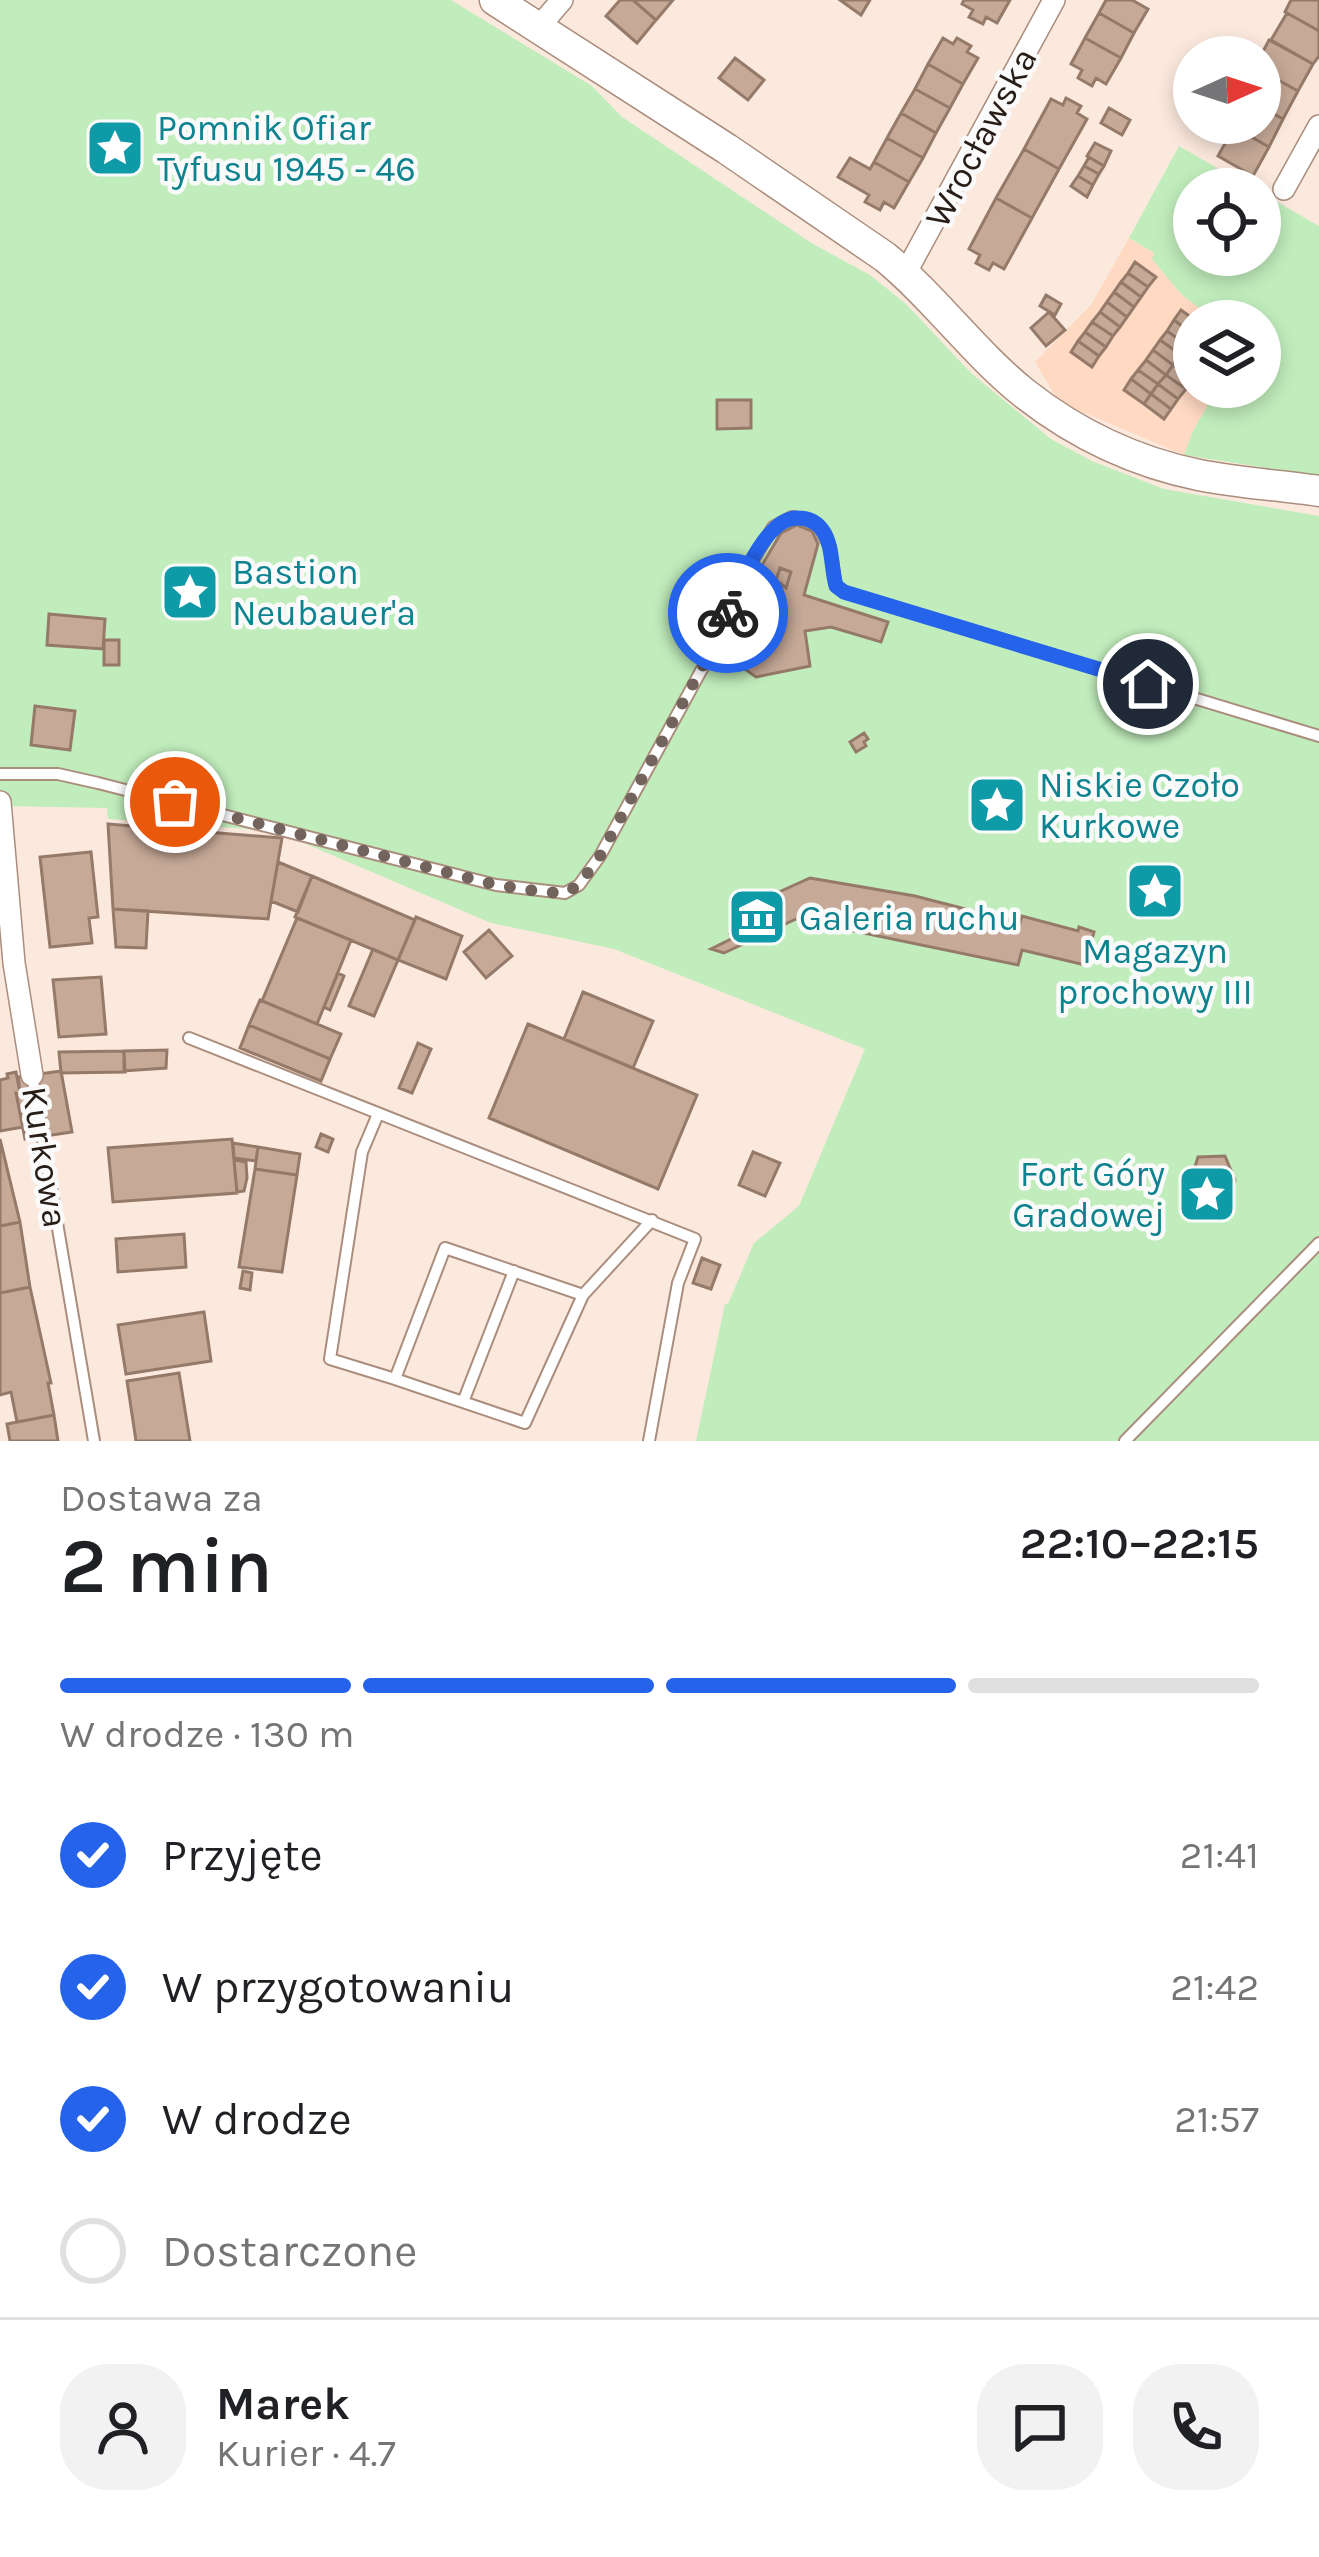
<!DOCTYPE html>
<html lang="pl">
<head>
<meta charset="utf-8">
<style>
  :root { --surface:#fff; --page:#f2f2f2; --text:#202124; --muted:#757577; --line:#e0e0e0; --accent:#2563eb }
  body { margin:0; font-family:Karla,sans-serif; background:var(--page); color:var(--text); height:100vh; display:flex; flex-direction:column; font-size:45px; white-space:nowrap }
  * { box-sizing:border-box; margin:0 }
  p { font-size:39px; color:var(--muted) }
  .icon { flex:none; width:66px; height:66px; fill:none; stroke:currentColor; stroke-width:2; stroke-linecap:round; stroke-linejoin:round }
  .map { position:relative; height:1441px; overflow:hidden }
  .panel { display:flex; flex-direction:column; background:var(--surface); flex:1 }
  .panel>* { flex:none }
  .needle { width:78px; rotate:87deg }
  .fabs { position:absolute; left:1173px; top:36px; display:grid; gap:24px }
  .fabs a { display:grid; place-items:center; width:108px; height:108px; border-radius:50%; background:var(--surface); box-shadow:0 6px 18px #0003; font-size:60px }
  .pin { position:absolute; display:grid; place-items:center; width:102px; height:102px; color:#fff; margin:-51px; border:6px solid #fff; border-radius:50%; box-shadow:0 3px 12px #0007 }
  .courier { position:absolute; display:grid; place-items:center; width:120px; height:120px; margin:-60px; border:9px solid #2563eb; border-radius:50%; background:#fff; color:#222; box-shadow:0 3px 15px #0007 }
  .headline em { font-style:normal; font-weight:600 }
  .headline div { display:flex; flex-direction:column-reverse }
  .headline { display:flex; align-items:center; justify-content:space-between; height:204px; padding:0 60px }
  h1 { font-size:78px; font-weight:600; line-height:90px }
  .bar { display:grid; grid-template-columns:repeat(4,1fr); gap:18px 12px; align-content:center; height:144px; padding:0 60px }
  .bar i { height:15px; border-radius:9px; background:var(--line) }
  .bar .active { background:var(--accent) }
  .bar p { grid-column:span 4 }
  .line { display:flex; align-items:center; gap:30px; padding:0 60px; border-top:3px solid var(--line) }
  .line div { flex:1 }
  .round { display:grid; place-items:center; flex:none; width:126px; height:126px; border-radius:48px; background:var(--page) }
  ol { padding:0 60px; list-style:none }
  li { display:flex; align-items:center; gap:36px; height:132px }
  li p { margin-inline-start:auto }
  li .icon { padding:12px; border-radius:50%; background:var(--accent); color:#fff; stroke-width:4 }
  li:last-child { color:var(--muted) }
  li i { width:66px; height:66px; border:6px solid var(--line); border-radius:50% }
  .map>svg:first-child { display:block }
  .built { fill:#ffd9c2 }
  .green { fill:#c1edbc }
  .building { fill:#c6a997; stroke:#957a69; stroke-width:3 }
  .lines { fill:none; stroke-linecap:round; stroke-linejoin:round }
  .lane-casing { stroke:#aa8d7d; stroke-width:14 }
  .street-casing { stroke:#aa8d7d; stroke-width:24 }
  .secondary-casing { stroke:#aa8d7d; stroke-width:33 }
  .lane { stroke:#fff; stroke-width:10 }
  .street { stroke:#fff; stroke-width:21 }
  .secondary { stroke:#fff; stroke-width:30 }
  .done { stroke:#72645c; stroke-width:12; stroke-dasharray:0 21.6 }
  .route { stroke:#2563eb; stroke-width:15 }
  .labels { text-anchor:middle; stroke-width:9; stroke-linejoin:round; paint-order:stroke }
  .culture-label { font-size:36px; fill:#0d838f; stroke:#fafafa; text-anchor:start }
  .street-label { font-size:36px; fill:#271c16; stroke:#fafafa }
</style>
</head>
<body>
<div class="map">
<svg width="1319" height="1441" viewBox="0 0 1319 1441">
  <rect width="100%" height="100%" fill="#fce9de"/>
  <path class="built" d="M1129 238 1155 254 1181 294 1216 321H1194V387H1218L1193 431 1184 455 1059 402 1035 362 1091 305Z"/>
  <path class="green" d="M0 0H451L592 86 622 117 813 244 870 275 905 303 972 374 1051 439 1092 461 1164 489 1319 516V1441H696L725 1304H728L754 1243 799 1206 865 1049 614 949 491 923 285 835 249 829 108 819 107 808 0 806Z
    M1179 146 1254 189H1194V255H1260V192L1319 226V476L1184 455 1193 431 1218 387H1260V321H1216L1181 294 1152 259 1154 253 1129 238Z"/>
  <path class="building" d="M620 0H633L656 20 637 43 606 16Z
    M633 0H673L656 20Z
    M840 0H870L861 15Z
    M964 0H1010L997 23 986 17 983 24 969 17 973 10 962 4Z
    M1106 0H1132L1148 9 1134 33 1099 13Z
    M1291 0H1319V31L1285 12Z
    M1099 13 1134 33 1121 58 1085 38Z
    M1287 13 1319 31V56L1313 64 1271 40Z
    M943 38 953 44 957 38 971 46 967 52 978 58 963 84 928 64Z
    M1085 38 1121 58 1106 84 1096 78 1092 86 1078 78 1082 70 1071 64Z
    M1269 40 1313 64 1298 91 1260 70V57Z
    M735 58 764 80 748 100 719 78Z
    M928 64 963 84 950 108 915 89Z
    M1260 70 1298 91 1283 119 1260 106Z
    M915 89 950 108 936 133 901 113Z
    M1066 98 1081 106 1077 113 1087 119 1059 169 1024 149 1051 99 1063 105Z
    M1260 106 1283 119 1269 147 1227 123H1260Z
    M1109 108 1130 120 1122 135 1101 123Z
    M901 113 936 133 923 158 887 138Z
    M1229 124 1269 147 1253 176 1218 156 1227 140 1221 137Z
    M887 138 923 158 909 182 874 162Z
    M1095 143 1111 151 1104 166 1087 156Z
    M1024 149 1059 169 1032 218 996 198Z
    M1089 157 1104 166 1099 174 1084 166Z
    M850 158 870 169 874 162 909 182 894 208 884 202 880 210 865 202 869 195 838 177Z
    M1084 166 1099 174 1093 185 1078 176Z
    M1078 176 1093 185 1087 197 1071 186Z
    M996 198 1032 218 1004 269 993 263 989 270 976 263 980 255 969 249Z
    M1135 262 1156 277 1148 287 1128 273Z
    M1128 273 1148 287 1141 297 1121 282Z
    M1121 282 1141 297 1134 307 1114 292Z
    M1114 292 1134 307 1127 317 1107 302Z
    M1046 295 1061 304 1055 315 1040 306Z
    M1107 302 1127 317 1120 327 1100 312Z
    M1181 310 1196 321H1194V335L1174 320Z
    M1049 312 1065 330 1046 346 1031 328Z
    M1100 312 1120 327 1113 336 1092 322Z
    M1174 320 1194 335 1187 345 1167 331Z
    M1092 322 1113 336 1106 347 1085 332Z
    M1167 331 1187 345 1180 354 1160 340Z
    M1085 332 1106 347 1099 356 1078 341Z
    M1160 340 1180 354 1173 365 1153 350Z
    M1078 341 1099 356 1092 367 1071 352Z
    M1187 345 1194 350V364L1180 354Z
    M1153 350 1173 365 1166 375 1146 360Z
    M1180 354 1194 364 1193 379 1173 365Z
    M1146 360 1166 375 1158 384 1138 370Z
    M1173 365 1193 379 1186 389 1166 375Z
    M1138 370 1158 384 1151 394 1131 379Z
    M1166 375 1186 389 1178 399 1158 384Z
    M1131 379 1151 394 1144 404 1124 390Z
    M1158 384 1178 399 1171 409 1151 394Z
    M1151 394 1171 409 1164 419 1144 404Z
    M717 400H751V428L717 429Z
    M797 525 812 531 818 544 804 595 888 622 881 642 831 627 805 631 810 666 756 677 732 660 760 615 740 602 781 533Z
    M780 568 791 572 786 588 776 580Z
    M49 614 105 619 103 649 47 645Z
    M104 640H119V665H104Z
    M35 706 75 711 70 750 31 745Z
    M864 733 868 739 864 742 866 746 856 752 850 742Z
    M108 824 282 838 268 919 113 909Z
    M91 852 98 917 89 918 92 943 50 947 40 857Z
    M278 862 312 876 298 912 271 901Z
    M312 876 415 920 398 960 295 917Z
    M810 878 915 896 1020 923 1022 916 1078 931 1079 927 1094 932 1085 965 1022 950 1018 965 796 919 724 953 711 949 733 938 730 934 745 926 735 907 741 909Z
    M113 909 148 911 146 948 116 947Z
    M416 917 462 936 446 979 398 960Z
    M297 918 351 940 317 1024 262 1001Z
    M489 930 512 956 486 978 464 952Z
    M373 949 398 960 374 1016 349 1006Z
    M338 973 344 976 330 1010 324 1007Z
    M101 977 106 1034 59 1037 53 980Z
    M583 992 653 1021 633 1068 564 1039Z
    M260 1000 341 1034 330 1059 249 1025Z
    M528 1024 697 1095 658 1189 489 1118Z
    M249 1025 330 1059 321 1081 240 1048Z
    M418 1043 431 1049 412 1093 399 1088Z
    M167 1050 166 1068 124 1071V1051Z
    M124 1051 125 1072 61 1073 59 1052Z
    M61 1071 72 1132 25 1139 16 1093H20L18 1077Z
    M16 1072 20 1093H16L23 1127 0 1131V1080L8 1078 7 1074Z
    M321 1134 333 1139 328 1152 316 1147Z
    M0 1139 20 1222 0 1226Z
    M232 1139 237 1193 113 1202 108 1148Z
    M233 1143 258 1147 256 1161 234 1158Z
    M258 1147 300 1154 297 1175 255 1169Z
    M753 1152 780 1163 765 1196 739 1185Z
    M1225 1156 1235 1180 1232 1187 1214 1190 1192 1176 1198 1157Z
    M234 1160 246 1162 247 1178 244 1191 237 1192Z
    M255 1169 297 1175 282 1272 239 1267Z
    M20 1222 30 1287 0 1293V1226Z
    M184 1234 186 1267 118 1272 116 1239Z
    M702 1258 720 1265 711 1289 693 1283Z
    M243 1271 252 1273 250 1290 240 1288Z
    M30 1287 51 1383H48L54 1415 17 1422 11 1392 0 1395V1293Z
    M204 1312 211 1361 126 1374 118 1325Z
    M179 1373 190 1441H136L127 1381Z
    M54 1415 58 1441H10L7 1424Z"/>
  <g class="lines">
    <g class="lane-casing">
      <path id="lane" d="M0 774H58L98 783 496 885 565 893 579 885 600 856 720 636 739 585 773 527 792 517 809 520 818 525 830 547 836 586 844 592 1319 736
        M189 1038 695 1239 678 1283 649 1441
        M32 1075 94 1441
        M378 1114 362 1152 330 1359 395 1379
        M583 1295 445 1248 395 1379 525 1423 583 1295 652 1220
        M463 1402 514 1271
        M1125 1441 1319 1243"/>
    </g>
    <g class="street-casing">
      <path id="street" d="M538 28 562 0
        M1284 189 1319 126
        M905 274 1054 0
        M0 802 14 963 32 1075"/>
    </g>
    <g class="secondary-casing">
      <path id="secondary" d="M495 0 727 149 885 257C935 298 973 352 1024 393 1076 434 1135 462 1199 475 1238 483 1279 485 1319 491"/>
    </g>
    <use href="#lane" class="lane"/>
    <use href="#street" class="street"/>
    <use href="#secondary" class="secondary"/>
  </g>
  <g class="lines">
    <path class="done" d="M175 802 496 885 544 892 565 893 579 885 600 856 719 636 728 613"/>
    <path class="route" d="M728 613C738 587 766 516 798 518 809 518 817 522 823 531 833 546 831 568 836 586L844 592 1148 684"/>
  </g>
  <defs>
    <g id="sight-square" transform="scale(3)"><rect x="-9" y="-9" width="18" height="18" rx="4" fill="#0f9aa8" stroke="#fafafa"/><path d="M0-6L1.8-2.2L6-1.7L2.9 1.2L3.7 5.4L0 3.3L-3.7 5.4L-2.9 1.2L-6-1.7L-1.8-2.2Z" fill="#fff"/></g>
    <g id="museum-square" transform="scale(3)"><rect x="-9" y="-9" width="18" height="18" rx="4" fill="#0f9aa8" stroke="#fafafa"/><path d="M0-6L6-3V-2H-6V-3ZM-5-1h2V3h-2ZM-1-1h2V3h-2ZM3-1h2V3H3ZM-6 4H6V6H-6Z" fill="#fff"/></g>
  </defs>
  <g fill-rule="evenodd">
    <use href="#sight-square" x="115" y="148"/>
    <use href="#sight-square" x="190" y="592"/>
    <use href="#sight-square" x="997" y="805"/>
    <use href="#sight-square" x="1155" y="891"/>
    <use href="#museum-square" x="757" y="917"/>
    <use href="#sight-square" x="1207" y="1194"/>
  </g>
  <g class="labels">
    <g class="culture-label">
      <text x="157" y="140">Pomnik Ofiar<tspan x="157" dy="41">Tyfusu 1945 - 46</tspan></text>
      <text x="232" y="584">Bastion<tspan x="232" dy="41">Neubauer'a</tspan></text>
      <text x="1039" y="797">Niskie Czoło<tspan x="1039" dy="41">Kurkowe</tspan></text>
      <text x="799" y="930">Galeria ruchu</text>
      <text x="1155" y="963" text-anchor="middle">Magazyn<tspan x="1155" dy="41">prochowy III</tspan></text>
      <text x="1165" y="1186" text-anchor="end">Fort Góry<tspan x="1165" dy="41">Gradowej</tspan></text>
    </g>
    <g class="street-label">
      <text transform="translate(980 137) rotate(-62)" y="13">Wrocławska</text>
      <text transform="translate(46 1157) rotate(81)" y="13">Kurkowa</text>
    </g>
  </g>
</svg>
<div class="fabs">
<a><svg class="needle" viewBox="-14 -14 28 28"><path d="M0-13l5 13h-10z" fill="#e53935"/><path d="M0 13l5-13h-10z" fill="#757577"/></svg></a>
<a><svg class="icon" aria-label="locate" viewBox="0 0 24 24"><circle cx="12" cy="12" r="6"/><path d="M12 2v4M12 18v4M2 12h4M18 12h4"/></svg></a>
<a><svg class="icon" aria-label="layers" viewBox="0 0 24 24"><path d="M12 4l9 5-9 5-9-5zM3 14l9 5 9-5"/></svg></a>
</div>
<div class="pin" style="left:175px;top:802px;background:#ea580c"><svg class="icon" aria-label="bag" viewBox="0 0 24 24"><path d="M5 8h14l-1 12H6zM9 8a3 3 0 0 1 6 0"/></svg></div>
<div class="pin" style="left:1148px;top:684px;background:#1f2937"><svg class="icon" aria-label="home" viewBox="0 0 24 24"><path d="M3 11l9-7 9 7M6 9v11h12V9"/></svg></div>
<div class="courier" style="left:728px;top:613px"><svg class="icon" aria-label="bike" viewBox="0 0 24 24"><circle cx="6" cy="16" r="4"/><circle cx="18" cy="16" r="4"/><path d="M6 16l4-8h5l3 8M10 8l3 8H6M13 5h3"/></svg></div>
</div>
<section class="panel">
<div class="headline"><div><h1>2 min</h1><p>Dostawa za</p></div><em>22:10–22:15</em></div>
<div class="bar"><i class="active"></i><i class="active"></i><i class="active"></i><i></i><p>W drodze · 130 m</p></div>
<ol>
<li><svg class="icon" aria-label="check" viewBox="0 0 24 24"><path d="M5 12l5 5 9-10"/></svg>Przyjęte<p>21:41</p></li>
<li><svg class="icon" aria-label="check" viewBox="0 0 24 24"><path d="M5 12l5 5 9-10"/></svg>W przygotowaniu<p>21:42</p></li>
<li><svg class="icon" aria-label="check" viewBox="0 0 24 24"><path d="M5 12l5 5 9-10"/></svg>W drodze<p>21:57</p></li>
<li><i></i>Dostarczone</li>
</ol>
<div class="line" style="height:216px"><a class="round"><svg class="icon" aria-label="person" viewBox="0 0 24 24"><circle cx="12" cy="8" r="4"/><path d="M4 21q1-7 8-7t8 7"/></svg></a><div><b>Marek</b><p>Kurier · 4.7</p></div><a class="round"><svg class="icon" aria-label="chat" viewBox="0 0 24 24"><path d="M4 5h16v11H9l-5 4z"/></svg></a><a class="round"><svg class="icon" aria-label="phone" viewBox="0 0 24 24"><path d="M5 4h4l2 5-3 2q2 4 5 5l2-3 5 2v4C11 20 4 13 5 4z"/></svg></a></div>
</section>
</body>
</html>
